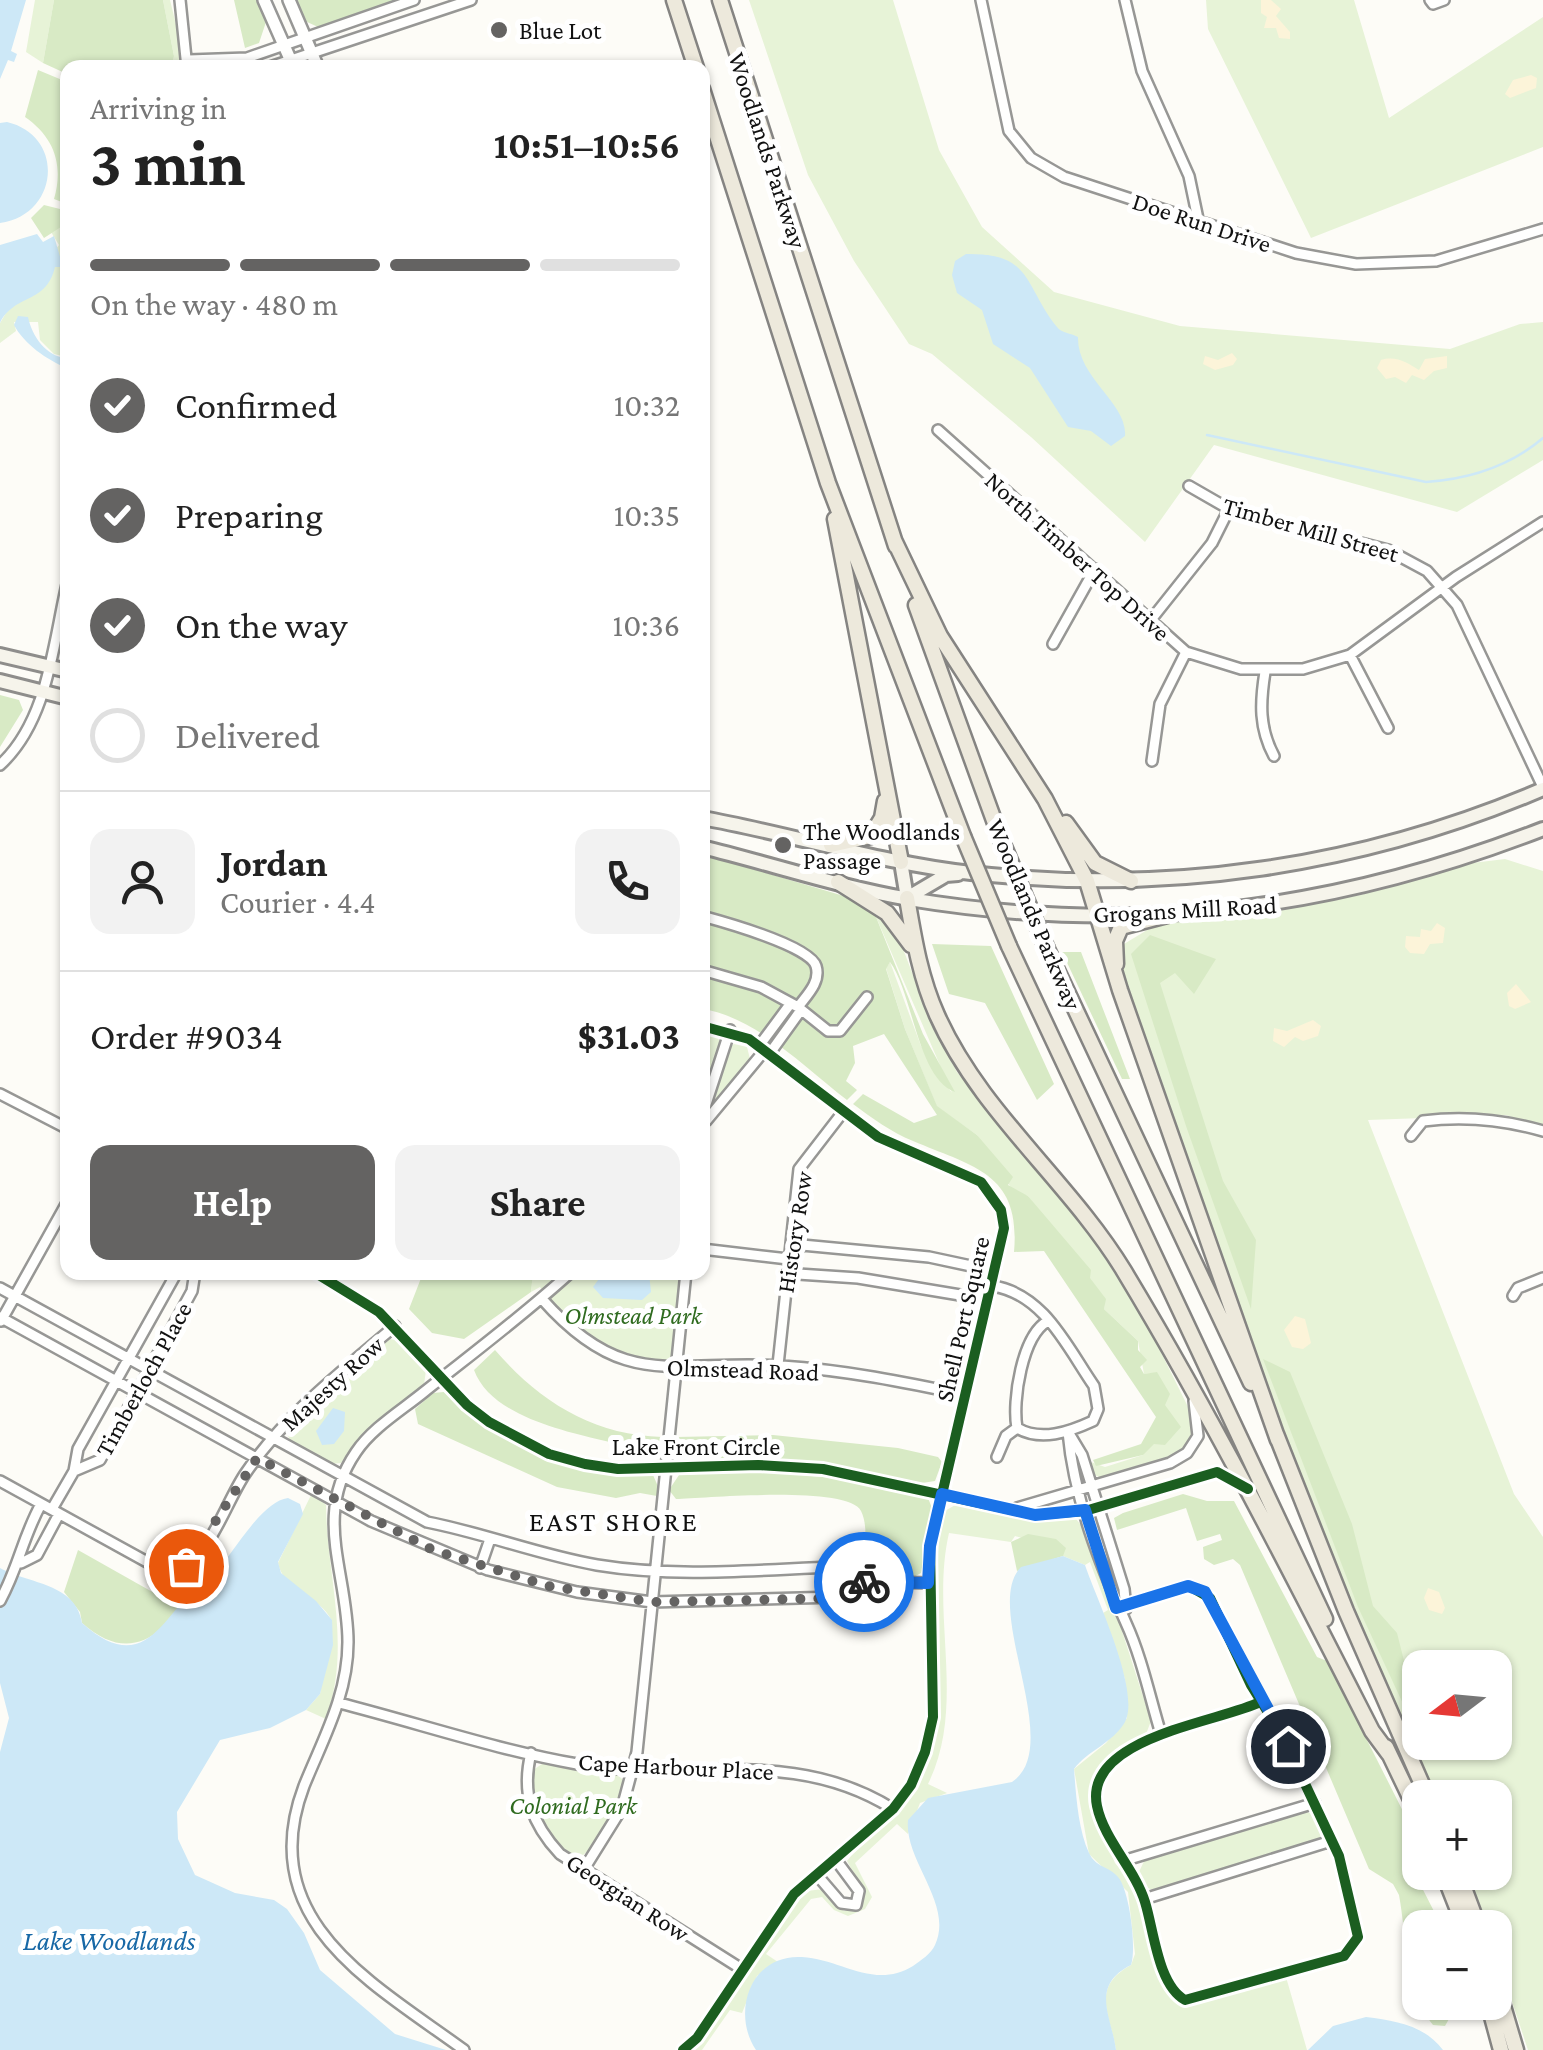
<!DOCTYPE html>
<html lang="en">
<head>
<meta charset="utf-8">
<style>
  :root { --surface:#fff; --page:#f2f2f2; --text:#222; --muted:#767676; --line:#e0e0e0; --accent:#646362 }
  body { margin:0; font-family:"Crimson Pro",serif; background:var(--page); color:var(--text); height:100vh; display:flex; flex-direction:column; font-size:38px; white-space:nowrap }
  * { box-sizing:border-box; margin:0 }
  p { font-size:32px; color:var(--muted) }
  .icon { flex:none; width:55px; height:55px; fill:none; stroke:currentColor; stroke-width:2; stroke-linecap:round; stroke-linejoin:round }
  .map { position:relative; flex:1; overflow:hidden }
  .side { position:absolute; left:60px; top:60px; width:650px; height:1220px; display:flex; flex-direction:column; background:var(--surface); border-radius:20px; box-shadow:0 2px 8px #0004 }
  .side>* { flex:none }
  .needle { width:65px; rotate:254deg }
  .fabs { position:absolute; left:1402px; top:1650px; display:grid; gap:20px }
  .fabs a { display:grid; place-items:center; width:110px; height:110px; border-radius:20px; background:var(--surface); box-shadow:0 2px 8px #0004; font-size:50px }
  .pin { position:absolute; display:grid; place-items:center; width:85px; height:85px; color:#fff; margin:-42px; border:5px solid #fff; border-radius:50%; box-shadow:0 2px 10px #0007 }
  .courier { position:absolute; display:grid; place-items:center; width:100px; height:100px; margin:-50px; border:8px solid #1a73e8; border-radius:50%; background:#fff; color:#222; box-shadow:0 2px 12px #0007 }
  .head em { font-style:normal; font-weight:700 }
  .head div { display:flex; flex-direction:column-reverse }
  .head { display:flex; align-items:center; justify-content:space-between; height:170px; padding:0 30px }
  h1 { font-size:65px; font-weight:700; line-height:75px }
  .bar { display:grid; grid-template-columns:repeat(4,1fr); gap:15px 10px; align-content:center; height:120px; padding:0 30px }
  .bar i { height:12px; border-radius:8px; background:var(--line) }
  .bar .on { background:var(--accent) }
  .bar p { grid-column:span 4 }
  .line { display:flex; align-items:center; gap:25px; padding:0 30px; border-top:2px solid var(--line) }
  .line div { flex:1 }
  .round { display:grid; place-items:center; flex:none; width:105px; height:105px; border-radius:20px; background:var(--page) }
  ol { padding:0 30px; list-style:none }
  li { display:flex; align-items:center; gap:30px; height:110px }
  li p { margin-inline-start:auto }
  li .icon { padding:10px; border-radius:50%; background:var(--accent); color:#fff; stroke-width:4 }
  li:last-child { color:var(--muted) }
  li i { width:55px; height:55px; border:5px solid var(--line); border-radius:50% }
  .primary-button { display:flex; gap:20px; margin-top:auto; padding:20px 30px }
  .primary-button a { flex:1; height:115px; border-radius:20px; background:var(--accent); color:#fff; font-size:40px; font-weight:700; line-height:115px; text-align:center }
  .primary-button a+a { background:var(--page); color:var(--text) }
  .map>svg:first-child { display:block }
  .green { fill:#e7f3d7; fill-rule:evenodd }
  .forest { fill:#d8eac5 }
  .sand { fill:#fcf4d9 }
  .water { fill:#cde8f7 }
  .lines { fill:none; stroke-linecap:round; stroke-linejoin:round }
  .stream { stroke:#cde8f7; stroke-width:2.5 }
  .minor-casing { stroke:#979795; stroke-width:14 }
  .tertiary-casing { stroke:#979795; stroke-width:16 }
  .secondary-casing { stroke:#8e8d8b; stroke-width:18 }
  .primary-casing { stroke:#858482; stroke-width:19 }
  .minor { stroke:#fffffe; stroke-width:9 }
  .tertiary { stroke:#fffffe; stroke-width:11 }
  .secondary { stroke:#f6f4eb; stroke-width:12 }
  .primary { stroke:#ede9dc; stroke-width:14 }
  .primary-bridge-casing { stroke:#858482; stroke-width:19; stroke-linecap:butt }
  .primary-bridge { stroke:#ede9dc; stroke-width:14 }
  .cycleway-casing { stroke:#fff; stroke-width:16 }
  .cycleway { stroke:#1b5e20; stroke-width:10 }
  .done { stroke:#646362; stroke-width:10; stroke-dasharray:0 18 }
  .route { stroke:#1a73e8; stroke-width:12 }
  .poi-dot { fill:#646362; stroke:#fff; stroke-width:4 }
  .labels { text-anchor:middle; stroke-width:10; stroke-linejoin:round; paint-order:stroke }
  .poi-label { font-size:25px; fill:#111; stroke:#fff; text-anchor:start }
  .street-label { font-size:25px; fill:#111; stroke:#fff }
  .park-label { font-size:25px; font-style:italic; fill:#2f6b1f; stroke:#fff }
  .neighbourhood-label { font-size:28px; letter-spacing:2.5px; fill:#111; stroke:#fff }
  .water-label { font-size:28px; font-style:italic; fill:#1768a6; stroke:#fff }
</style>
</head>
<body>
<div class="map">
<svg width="1543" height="2050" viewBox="0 0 1543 2050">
  <rect width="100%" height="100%" fill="#fdfcf7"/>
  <path class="green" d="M35 0H54L43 63 26 52Z
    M163 0H170L181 45 180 67H172L174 56Z
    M749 0H893L939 150 982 227 1054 292 1180 326 1450 349 1520 324 1543 322V460L1457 512 1214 445 1145 542 1031 437 932 354 909 344 854 261 808 175Z
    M1206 0H1354L1389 118 1543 17V147L1311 238 1208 29Z
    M67 220V357L54 354 40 340 38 322H14L16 331 0 343V323L6 313 59 245 51 232Z
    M1505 859 1543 871V1128L1506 1115 1368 1120 1514 1494 1543 1537V2050H1528L1495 1950V1928L1487 1927 1468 1873 1495 1872V1798L1434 1797C1387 1694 1342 1590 1300 1484 1235 1318 1183 1146 1123 977L1124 944 1162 921 1212 919 1361 895 1464 864ZM1420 1668H1495V1742H1420Z
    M878 911 900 941 934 1030 957 1072 1086 1228 1150 1330 1193 1417 1192 1438 1177 1456 1104 1479 1092 1474 1088 1461 1105 1467 1143 1455 1165 1405 1157 1373 1144 1374 1138 1341 1104 1309 1105 1299 1028 1196 1013 1191 977 1135 937 1107 905 1029 886 968 890 962 921 1046 952 1093 876 917Z
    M703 1030 717 1036 720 1042 703 1106Z
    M734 1044 747 1047 750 1059 714 1103 729 1047Z
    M533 1272 682 1273 672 1358C637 1388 559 1314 540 1287L531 1292Z
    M390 1339 403 1342 426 1370 424 1385 368 1431 341 1463 330 1464 291 1443 287 1433 292 1423Z
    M312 1493 326 1505C327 1579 352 1645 326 1719L306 1710 320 1694 332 1621C320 1595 284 1592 278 1563Z
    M957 1504 1026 1519H1076L1092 1538 1151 1721 1146 1734 1095 1778 1092 1806 1115 1863 1132 1883 1165 1983 1178 2001 1197 2003 1286 1977 1307 2050H1116C1111 2016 1089 1988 1131 1965L1135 1954 1128 1892 1089 1854 1074 1769 1106 1743 1127 1718 1125 1679 1103 1613 1108 1610 1090 1562 1085 1565 1063 1556V1550L1015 1536 1011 1542 949 1533C930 1615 967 1705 928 1784L947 1793 920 1803 908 1834 897 1824 855 1863 872 1897 865 1909 848 1916 834 1910 822 1897 811 1899 766 1954 778 1962 757 1976 742 2013 730 2010 702 2050H693L767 1938 807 1891 823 1889 844 1911 861 1905 862 1888 847 1861C869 1834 899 1820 916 1788 959 1714 926 1600 943 1512Z
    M545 1762 616 1773 622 1779C626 1803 600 1841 582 1856 543 1857 530 1800 533 1770Z
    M1303 1811 1314 1814 1322 1830 1319 1840 1156 1891 1145 1887 1139 1872 1145 1859Z"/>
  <path class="forest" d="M54 0H163L174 56 172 67 68 68 67 74 43 63Z
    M234 0H256L266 22 259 43 245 48Z
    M294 0H406L318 27 305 21Z
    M38 70 67 82V204L54 199C64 165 54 137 25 117Z
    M44 205 68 211 67 223 44 238 31 218Z
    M0 695 19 700 23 710 0 747Z
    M702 854 854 899 878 911 876 917 923 1034 955 1092C917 1078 913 993 890 962L886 969 905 1029 937 1106 977 1135 1013 1177 1008 1185 1028 1196 1091 1270 1090 1278 1106 1299 1104 1309 1138 1341V1350L1147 1360 1140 1367 1144 1374 1157 1372 1170 1394 1165 1405 1181 1427 1165 1445 1154 1444 1143 1455 1096 1466 1093 1460 1141 1444 1156 1417 1044 1251 1014 1252C1021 1173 974 1167 913 1141 891 1132 872 1118 853 1104L863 1094 914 1123 937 1115 884 1034 853 1046 855 1063 846 1081 857 1090 847 1100C804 1067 757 1018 703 1009Z
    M1150 935 1216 959 1194 994 1175 973 1160 983 1223 1181 1256 1240 1251 1309 1186 1126 1131 954Z
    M932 944 991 946 1054 1084 1037 1100 985 1003 949 994Z
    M1081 952 1130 1079H1122L1062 952Z
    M423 1273V1272L533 1273 531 1292 464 1339 432 1333 409 1309Z
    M495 1350C539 1401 592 1435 662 1437L663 1449C643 1443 621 1446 601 1440 559 1430 490 1414 474 1370Z
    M1263 1359 1290 1372 1352 1524 1373 1606 1397 1633 1420 1724 1412 1723 1358 1607Z
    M444 1392C494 1430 541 1464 605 1473 621 1475 637 1473 653 1475L660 1491 657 1496 640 1493 616 1498 557 1487 418 1424 415 1409 433 1393Z
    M773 1435 898 1448 938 1457 942 1462 935 1481 922 1483 824 1463 687 1462 676 1457V1437Z
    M756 1471 856 1480 928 1498 932 1508 921 1573 912 1578 866 1574C862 1555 870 1529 861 1511 848 1485 707 1498 676 1499L669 1490 679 1475Z
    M1183 1494 1207 1501H1234L1317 1657 1327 1661 1413 1831 1417 1852 1408 1858V1869L1417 1878 1442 1927 1420 1928V2002L1458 2003 1445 2026 1433 2025C1404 1990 1407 1938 1399 1895L1393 1884 1369 1869 1240 1565 1233 1559 1214 1565 1204 1559 1203 1547 1222 1540 1220 1534 1197 1541 1186 1508 1117 1530 1114 1518 1123 1513Z
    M1028 1534 1056 1539 1066 1548 1063 1556 1017 1571 1011 1542Z
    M78 1550 156 1594 181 1590 190 1595C161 1638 128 1664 82 1623L80 1612 64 1592Z"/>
  <path class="sand" d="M1261 0H1271L1281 9 1276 16 1290 32V39L1279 38 1276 28H1264L1267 17 1261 13Z
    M1531 75 1537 78 1536 88 1510 98 1505 94 1513 80Z
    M1232 353 1237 359 1233 365 1215 370 1203 364 1205 356 1218 360Z
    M1447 356V368L1434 371 1424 380 1412 375 1406 383 1395 377 1386 379 1377 368 1381 360C1396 355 1408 363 1419 370L1425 359Z
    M1437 923 1445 928 1443 943 1430 944 1424 954 1410 953 1405 947 1406 936 1420 937 1421 929 1431 931Z
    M1516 984 1531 1002 1515 1009 1509 1006 1507 993Z
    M1313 1020 1321 1026 1318 1036 1303 1041 1295 1037 1284 1047 1273 1041 1274 1028 1287 1031Z
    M1295 1316 1305 1319 1311 1343 1303 1349 1292 1347 1284 1330Z
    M1428 1588 1439 1592 1445 1608 1442 1614 1429 1610 1424 1598Z"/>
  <path class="water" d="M0 0H26L11 51 17 54 14 62 8 60 0 79Z
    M7 122C66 136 59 215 0 223V123Z
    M37 234 43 242 54 236 63 267H55C46 305 15 293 0 323V245Z
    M966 254C1033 253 1023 284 1057 327 1061 333 1071 333 1078 337 1077 378 1128 403 1125 436L1111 446 1091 431 1068 427 1030 368 993 344 982 310 957 293 952 275 955 261Z
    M18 316 28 317C32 336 46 357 67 358V368C47 360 24 344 14 325Z
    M604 1272 649 1273 651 1292 642 1300 603 1298 593 1287Z
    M333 1408 345 1412 344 1431 334 1444 322 1445 316 1431Z
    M288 1498 300 1504 303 1514 278 1562 281 1573 316 1601 332 1620 333 1645 320 1694 306 1710 270 1728 220 1740 177 1812 178 1839 195 1875 235 1893 274 1900 287 1909 304 1933 320 1970 395 2034 446 2050H0V1752L9 1718 0 1683V1568C29 1584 76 1583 82 1623 139 1674 159 1627 193 1589 198 1583 207 1581 213 1575 232 1556 261 1501 288 1498Z
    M1063 1556 1085 1565C1096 1598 1141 1691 1125 1722 1113 1743 1087 1751 1074 1769 1076 1795 1078 1829 1089 1853 1096 1868 1109 1866 1118 1877 1129 1889 1137 1947 1131 1965 1089 1986 1112 2017 1116 2050H756C731 2013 750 1954 802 1957 841 1959 874 1990 913 1966 921 1960 931 1954 935 1945 954 1904 904 1861 908 1820L928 1798 1012 1782C1066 1746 981 1607 1021 1567Z
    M1366 2017C1396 2021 1424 2025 1443 2050H1308L1333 2026Z"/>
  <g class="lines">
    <path class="stream" d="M1207 435 1426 482C1469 479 1510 466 1543 438"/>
    <g class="minor-casing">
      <path id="minor" d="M180 0 187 68
        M981 0 1009 131 1031 158 1064 177 1296 253 1356 264 1436 261 1543 229
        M1125 0 1142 71 1189 176 1198 219
        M1430 0 1433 4 1444 0
        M189 60 247 58 414 0
        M267 68 471 0
        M938 430 1186 652 1241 669H1303L1350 655 1456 577 1543 522
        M1189 486 1229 509 1388 550 1427 571 1457 605 1543 787
        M1150 621 1212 543 1229 509
        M1053 644 1095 569
        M1350 655 1388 728
        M1265 672C1260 703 1259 728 1274 756
        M1152 761 1160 704 1186 652
        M0 765C49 720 53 642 68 580
        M702 916C724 922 810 946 816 966 821 982 807 995 798 1007L828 1031H840L867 997
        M702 970 761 987 798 1007
        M759 1046 791 1003
        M770 1053 801 1010
        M0 1094 68 1129
        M706 1121 765 1050
        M702 1135 706 1104 730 1030
        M1411 1136 1423 1121C1462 1116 1505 1120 1543 1131
        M702 1249 788 1259 798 1274 858 1278 978 1298 991 1288
        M788 1259 802 1245 929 1257 985 1269 992 1285
        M314 1272 379 1312 467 1405 489 1422 549 1454 585 1464 618 1469 758 1465 823 1469 1035 1515 1085 1511 1217 1472 1240 1483
        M993 1286C1044 1294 1067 1347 1094 1386L1098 1409 1093 1421C1069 1432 1041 1442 1017 1428 1012 1401 1022 1335 1048 1321
        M0 1288 427 1522C484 1533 539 1555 597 1565 675 1578 756 1570 834 1567L848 1570 860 1581 928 1583
        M1513 1296 1518 1288 1543 1278
        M542 1299C625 1393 673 1359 782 1366 844 1370 905 1382 965 1395
        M0 1317 371 1521 488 1570 577 1592 652 1602 838 1597 860 1581
        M1 1321 68 1201
        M778 1365 799 1169 843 1112
        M1068 1432C1074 1499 1100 1564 1126 1623 1142 1658 1150 1698 1161 1734
        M1070 1435 1082 1455 1124 1589 1126 1609
        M997 1457 1006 1436 1017 1428
        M74 1471 100 1460 192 1291 195 1272
        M0 1481 158 1568 179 1569C211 1555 226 1502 245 1474 285 1415 341 1372 395 1326
        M1017 1508 1170 1463 1187 1453 1198 1436 1194 1401
        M52 1509 74 1471 78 1449 177 1272
        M21 1563 37 1555 59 1514
        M480 1568 490 1539
        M0 1601C19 1566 22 1539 41 1504
        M1117 1608 1189 1586 1210 1598 1251 1685 1282 1735 1339 1856 1358 1937 1344 1956 1185 2000C1158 1985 1154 1931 1145 1902 1135 1869 1104 1840 1097 1806 1083 1737 1220 1722 1260 1702
        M339 1703C418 1723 497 1750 577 1764 687 1783 791 1745 893 1809
        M531 1753C521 1794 532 1824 560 1854L740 1968
        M1126 1860 1315 1803
        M584 1869 622 1808 637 1752 686 1272
        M817 1875 841 1903 856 1905 859 1891 836 1860
        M1144 1899 1331 1841
        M464 2050C374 1984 253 1921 304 1786 323 1739 348 1695 348 1642 348 1573 312 1516 356 1452 372 1428 402 1410 424 1392 473 1353 524 1315 571 1272
        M683 2050 697 2038 794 1894 893 1809 911 1785 925 1752 933 1717 930 1546 1004 1228 1001 1210 981 1182 878 1137 749 1039 702 1026"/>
    </g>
    <g class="tertiary-casing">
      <path id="tertiary" d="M264 0 294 68
        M289 0 318 68"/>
    </g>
    <g class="secondary-casing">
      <path id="secondary" d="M0 655 68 671
        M0 681 68 698
        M702 818C792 834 880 863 971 873 1167 895 1361 867 1543 789
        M702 847C771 864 840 887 909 899 1134 936 1332 911 1543 829
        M901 862 907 898
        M907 898 946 875 958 874"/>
    </g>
    <g class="primary-casing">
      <path id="primary" d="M674 0 696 68
        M720 0 896 546
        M702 89 828 483 963 836
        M835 519 901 862
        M894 540 940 636 1045 799 1087 881 1120 990 1278 1440
        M916 605 1000 837
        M1066 823 1095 863 1131 881
        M831 845 871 836 882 818 885 801
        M838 882 887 913 911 945
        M907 898C914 939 920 977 937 1015 980 1112 1070 1182 1124 1271 1214 1420 1293 1576 1372 1731L1389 1754
        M1009 946 1325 1619
        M1047 949 1251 1383
        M1116 964 1115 941 1121 927 1167 915
        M1276 1434 1346 1611 1428 1798
        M1386 1747 1420 1818
        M1443 1872 1465 1928
        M1458 1872 1479 1928
        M1495 1979 1516 2050
        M1488 2002 1501 2050"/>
    </g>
    <use href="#minor" class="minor"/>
    <use href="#tertiary" class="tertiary"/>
    <use href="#secondary" class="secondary"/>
    <use href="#primary" class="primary"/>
    <g class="primary-bridge-casing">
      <path id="primary-bridge" d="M963 836 1009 946
        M1000 837 1047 949"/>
    </g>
    <use href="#primary-bridge" class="primary-bridge"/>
    <g class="cycleway-casing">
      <path id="cycleway" d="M314 1272 379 1312 467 1405 489 1422 549 1454 585 1464 618 1469 758 1465 823 1469 1035 1515 1085 1511 1217 1472 1248 1489
        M1117 1608 1189 1586 1210 1598 1251 1685 1282 1735 1339 1856 1358 1937 1344 1956 1185 2000C1158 1985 1154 1931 1145 1902 1135 1869 1104 1840 1097 1806 1083 1737 1220 1722 1260 1702
        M683 2050 697 2038 794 1894 893 1809 911 1785 925 1752 933 1717 930 1546 1004 1228 1001 1210 981 1182 878 1137 749 1039 702 1026"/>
    </g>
    <use href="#cycleway" class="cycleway"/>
  </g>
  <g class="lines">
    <path class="done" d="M186 1566 257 1458 433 1550 548 1586 652 1602 711 1601 838 1598 864 1582"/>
    <path class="route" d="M864 1582 928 1583 930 1546 942 1494 1035 1515 1085 1510 1116 1608 1188 1586 1205 1592 1288 1746"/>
  </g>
  <g class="poi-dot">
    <circle cx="499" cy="30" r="10"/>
    <circle cx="783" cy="845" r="10"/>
  </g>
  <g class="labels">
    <g class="poi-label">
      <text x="519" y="39">Blue Lot</text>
      <text x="803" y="840">The Woodlands<tspan x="803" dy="29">Passage</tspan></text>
    </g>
    <g class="street-label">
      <text transform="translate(768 150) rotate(72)" y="9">Woodlands Parkway</text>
      <text transform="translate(1202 222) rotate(18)" y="9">Doe Run Drive</text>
      <text transform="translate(1311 529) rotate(16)" y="9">Timber Mill Street</text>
      <text transform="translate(1078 556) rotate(42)" y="9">North Timber Top Drive</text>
      <text transform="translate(1185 909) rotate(-3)" y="9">Grogans Mill Road</text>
      <text transform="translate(1035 914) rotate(67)" y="9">Woodlands Parkway</text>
      <text transform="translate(794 1232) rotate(-81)" y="9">History Row</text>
      <text transform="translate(962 1319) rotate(-77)" y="9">Shell Port Square</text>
      <text transform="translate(743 1369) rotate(2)" y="9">Olmstead Road</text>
      <text transform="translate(143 1379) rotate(-61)" y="9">Timberloch Place</text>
      <text transform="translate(332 1383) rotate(-42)" y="9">Majesty Row</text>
      <text x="696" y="1455">Lake Front Circle</text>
      <text transform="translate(676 1766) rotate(3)" y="9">Cape Harbour Place</text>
      <text transform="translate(628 1897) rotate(33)" y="9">Georgian Row</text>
    </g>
    <g class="park-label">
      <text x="633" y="1324">Olmstead Park</text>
      <text x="573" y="1814">Colonial Park</text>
    </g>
    <g class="neighbourhood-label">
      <text x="614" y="1531">EAST SHORE</text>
    </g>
    <g class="water-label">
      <text x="109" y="1950">Lake Woodlands</text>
    </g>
  </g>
</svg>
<div class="fabs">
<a><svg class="needle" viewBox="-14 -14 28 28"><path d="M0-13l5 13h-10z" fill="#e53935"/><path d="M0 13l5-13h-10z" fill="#767676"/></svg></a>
<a>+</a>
<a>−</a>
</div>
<div class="pin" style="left:186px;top:1566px;background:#ea580c"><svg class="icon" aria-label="bag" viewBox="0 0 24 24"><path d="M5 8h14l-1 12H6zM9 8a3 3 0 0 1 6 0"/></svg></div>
<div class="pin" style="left:1288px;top:1746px;background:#1f2937"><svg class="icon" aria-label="home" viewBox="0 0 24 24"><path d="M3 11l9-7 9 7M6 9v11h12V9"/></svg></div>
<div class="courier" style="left:864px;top:1582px"><svg class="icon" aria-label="bike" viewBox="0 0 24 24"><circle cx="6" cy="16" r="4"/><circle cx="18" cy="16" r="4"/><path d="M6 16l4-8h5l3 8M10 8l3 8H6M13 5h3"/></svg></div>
<section class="side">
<div class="head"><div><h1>3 min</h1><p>Arriving in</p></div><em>10:51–10:56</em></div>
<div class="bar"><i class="on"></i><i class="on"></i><i class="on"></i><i></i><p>On the way · 480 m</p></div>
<ol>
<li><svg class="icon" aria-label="check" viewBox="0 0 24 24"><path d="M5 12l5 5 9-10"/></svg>Confirmed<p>10:32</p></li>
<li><svg class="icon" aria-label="check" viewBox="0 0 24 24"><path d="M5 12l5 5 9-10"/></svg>Preparing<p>10:35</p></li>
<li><svg class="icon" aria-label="check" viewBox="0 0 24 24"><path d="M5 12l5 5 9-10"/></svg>On the way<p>10:36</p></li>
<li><i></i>Delivered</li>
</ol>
<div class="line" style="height:180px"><a class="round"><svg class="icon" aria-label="person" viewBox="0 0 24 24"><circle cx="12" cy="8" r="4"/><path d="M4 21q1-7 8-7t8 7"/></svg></a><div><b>Jordan</b><p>Courier · 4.4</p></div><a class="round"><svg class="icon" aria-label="phone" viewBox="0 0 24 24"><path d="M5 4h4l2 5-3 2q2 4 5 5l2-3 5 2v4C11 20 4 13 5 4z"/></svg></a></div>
<div class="line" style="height:130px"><div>Order #9034</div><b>$31.03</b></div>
<div class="primary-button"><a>Help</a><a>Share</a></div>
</section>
</div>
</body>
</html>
